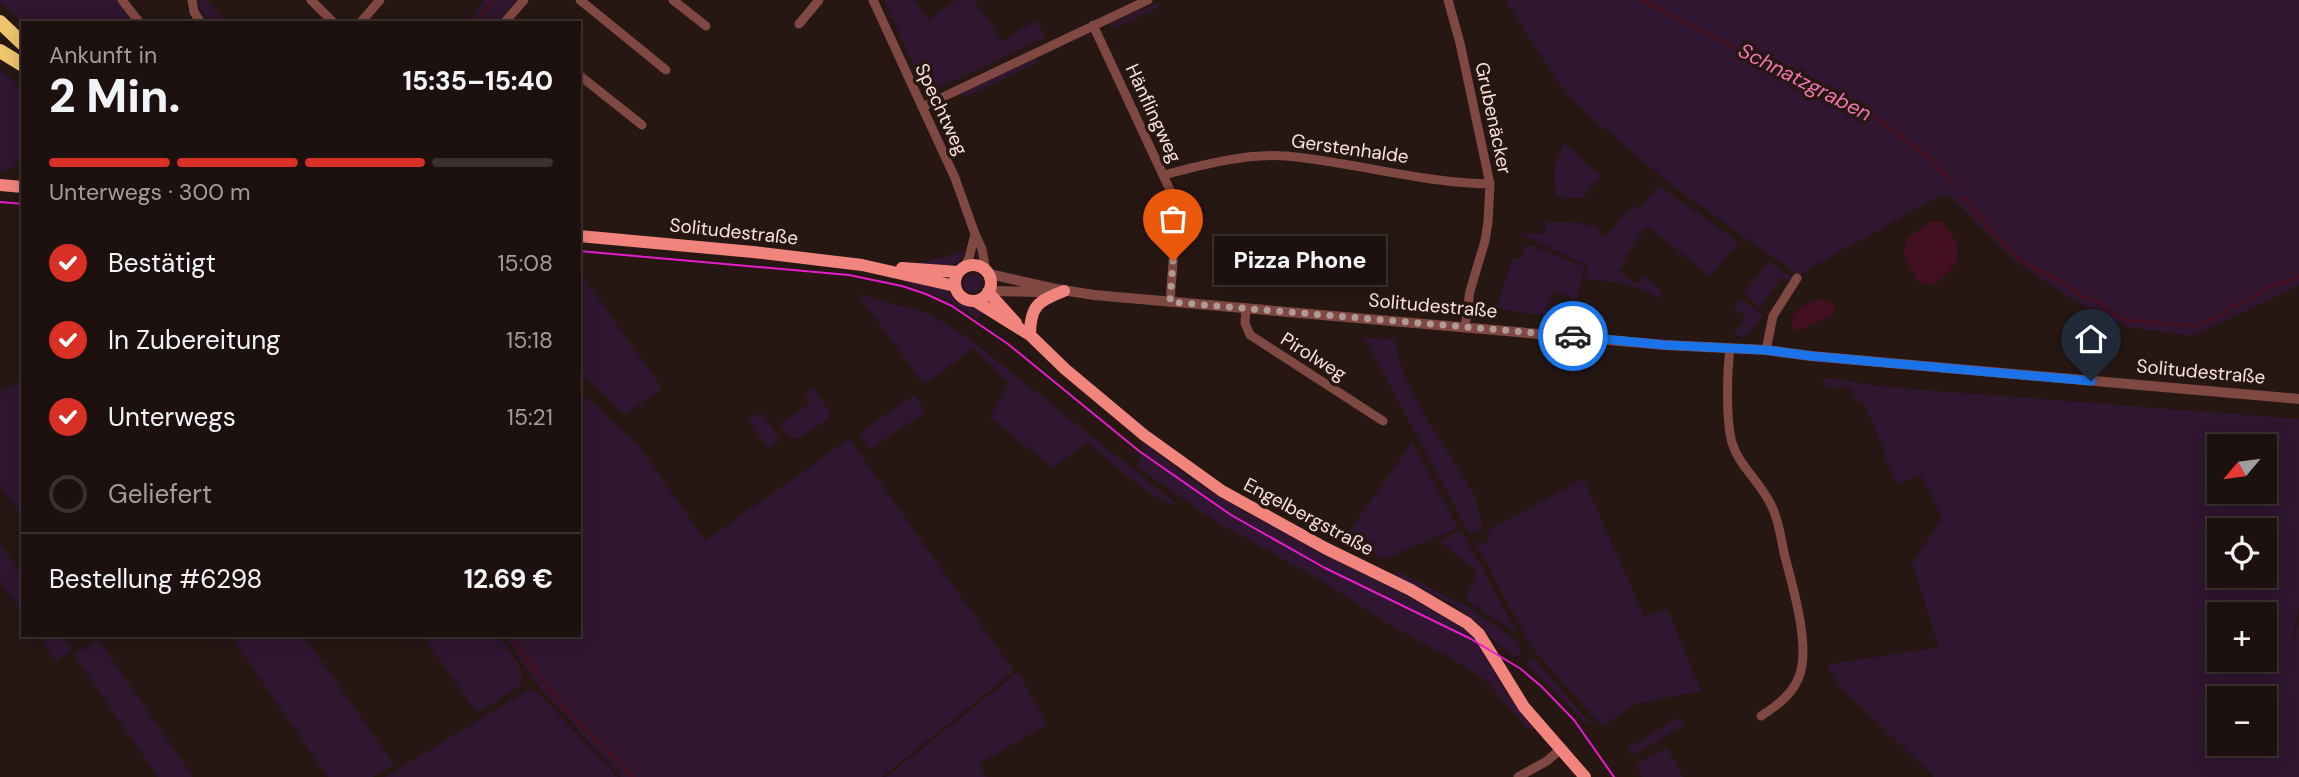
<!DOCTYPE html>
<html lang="de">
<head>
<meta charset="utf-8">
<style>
  :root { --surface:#1c110e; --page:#251a17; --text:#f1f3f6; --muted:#a09d9e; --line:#3a312e; --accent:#d93025 }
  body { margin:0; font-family:"DM Sans",sans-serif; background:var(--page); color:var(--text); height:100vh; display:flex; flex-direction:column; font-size:26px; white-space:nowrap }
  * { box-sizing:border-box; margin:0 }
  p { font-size:23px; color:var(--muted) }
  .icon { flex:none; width:38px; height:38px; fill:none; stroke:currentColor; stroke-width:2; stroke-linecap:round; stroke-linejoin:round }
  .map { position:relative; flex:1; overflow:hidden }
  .panel { position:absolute; left:21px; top:21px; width:560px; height:616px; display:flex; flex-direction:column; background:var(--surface); border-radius:0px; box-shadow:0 4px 18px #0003,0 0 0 2px var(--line) }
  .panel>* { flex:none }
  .needle { width:46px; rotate:241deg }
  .tools { position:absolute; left:2207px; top:434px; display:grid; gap:14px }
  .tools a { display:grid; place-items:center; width:70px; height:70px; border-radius:0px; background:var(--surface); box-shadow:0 4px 18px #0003,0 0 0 2px var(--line); font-size:35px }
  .pin { position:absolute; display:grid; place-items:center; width:60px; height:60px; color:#fff; margin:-72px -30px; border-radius:50% 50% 50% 0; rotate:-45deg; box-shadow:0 0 7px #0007 }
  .pin .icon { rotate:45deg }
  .courier { position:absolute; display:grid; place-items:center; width:70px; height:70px; margin:-35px; border:5px solid #1a73e8; border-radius:50%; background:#fff; color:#222; box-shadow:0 2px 9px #0007 }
  .bubble { position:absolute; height:49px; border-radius:0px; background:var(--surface); box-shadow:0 4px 18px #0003,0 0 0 2px var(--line); font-size:23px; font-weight:800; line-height:49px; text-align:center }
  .head em { font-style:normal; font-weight:800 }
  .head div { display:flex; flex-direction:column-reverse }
  .head { display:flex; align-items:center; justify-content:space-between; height:119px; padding:0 28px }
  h1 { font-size:46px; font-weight:800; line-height:52px }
  .bar { display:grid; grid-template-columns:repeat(4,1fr); gap:10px 7px; align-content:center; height:84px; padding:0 28px }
  .bar i { height:9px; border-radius:5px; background:var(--line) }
  .bar .selected { background:var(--accent) }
  .bar p { grid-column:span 4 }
  .line { display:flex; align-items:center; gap:18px; padding:0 28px; border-top:2px solid var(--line) }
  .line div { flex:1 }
  ol { padding:0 28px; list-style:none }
  li { display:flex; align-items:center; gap:21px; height:77px }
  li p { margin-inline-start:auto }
  li .icon { padding:7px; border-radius:50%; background:var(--accent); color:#fff; stroke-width:4 }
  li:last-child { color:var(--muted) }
  li i { width:38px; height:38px; border:4px solid var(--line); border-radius:50% }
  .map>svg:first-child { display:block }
  .green { fill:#301630; fill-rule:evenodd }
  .water { fill:#421020 }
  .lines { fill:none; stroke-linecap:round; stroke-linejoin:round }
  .stream { stroke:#421020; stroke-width:3.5 }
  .minor { stroke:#804843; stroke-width:9 }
  .tertiary { stroke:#804843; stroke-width:10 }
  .secondary { stroke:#f1857d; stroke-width:12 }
  .primary { stroke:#efc56e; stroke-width:14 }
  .tram { stroke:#e71cca; stroke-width:2 }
  .done { stroke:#b09a96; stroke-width:7; stroke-dasharray:0 12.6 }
  .route { stroke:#1a73e8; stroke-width:9 }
  .labels { text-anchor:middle; stroke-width:7; stroke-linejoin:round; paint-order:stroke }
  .street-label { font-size:19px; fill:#fbe1dc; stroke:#261713 }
  .water-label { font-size:21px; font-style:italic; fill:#f075b2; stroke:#261713 }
</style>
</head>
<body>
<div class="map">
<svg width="2299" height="777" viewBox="0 0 2299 777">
  <rect width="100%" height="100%" fill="#261713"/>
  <path class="green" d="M0 0H123L141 23 23 24 17 16 0 3Z
    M198 0H207L227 23H209L201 11Z
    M484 0H516L496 23H468Z
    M884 0H914L928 20 957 0H974L1003 42 1036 20 1046 37 938 88 926 87 922 83Z
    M1505 0H2299V285L2193 336 2129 327 2072 300 2012 258 1953 198 1943 194 1798 275 1670 184 1584 111 1559 83Z
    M1157 3 1159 7 1113 29 1110 24Z
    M1037 58 1039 62 964 97 961 93Z
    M0 70 19 85 23 94V161L4 172 0 171Z
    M1564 143 1601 176 1583 198 1556 197 1554 168Z
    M1659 186 1739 242 1710 276 1647 226 1624 257 1627 260 1619 271 1637 285 1644 276 1663 292 1658 299C1637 282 1610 281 1584 279L1588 266 1518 233 1544 234 1546 222 1584 223 1588 227 1592 224 1604 237 1633 206 1638 209Z
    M1527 244 1585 267 1576 299 1554 292 1544 316 1496 308 1513 257 1520 259Z
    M959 252H966C956 272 937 266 919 264Z
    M1769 262 1794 278 1791 282 1782 277 1760 307 1743 294Z
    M579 271 662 388 625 415 579 370Z
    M963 283a10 10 0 1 1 20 0a10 10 0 1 1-20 0Z
    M905 281 947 290 960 304 985 312 978 318 945 299 905 283Z
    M858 294 929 314 968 338 1178 505C1157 506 1106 457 1088 442L1053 468 990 417 1009 383 974 348 924 385Z
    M1740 299 1764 315 1744 338 1734 333 1746 317 1734 307Z
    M1364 337 1394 340 1405 378 1425 416 1475 496 1483 530 1469 533Z
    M1822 377 1887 387 2299 419V605L2290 652 2299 619V777H1934L1839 685 1826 665 1939 647 1912 563 1942 518 1920 474 1898 484 1883 456 1886 454 1863 401 1858 403 1850 387 1827 388ZM2219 446H2264V492H2219ZM2264 530V576H2219V530ZM2219 614H2264V660H2219ZM2219 698H2264V744H2219Z
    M23 379V518L0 485V393Z
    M813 388 830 412 828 419 798 439 789 437 780 424 810 403 805 394Z
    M579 390 640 447 705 541 849 439 1014 671 882 777H621L536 683 504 635H579Z
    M914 395 925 412 870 449 860 433Z
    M758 413 763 415 778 437V441L768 449 748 421Z
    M1142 442 1190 478 1243 511 1452 619 1475 639 1509 697 1534 729 1529 730 1485 680 1470 669 1387 623 1319 579 1215 521 1139 468 1138 463 1146 449 1141 445Z
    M1412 442 1458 528 1384 559 1345 538Z
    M1583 479 1644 616 1667 609 1701 691 1635 704 1602 726 1532 648 1475 542 1486 544 1489 530Z
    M1461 530 1517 633 1465 600 1478 572 1439 541Z
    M0 544 23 577V614L0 581Z
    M1397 571 1466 606 1516 640 1521 648 1519 658 1498 645 1481 626 1454 605 1397 576Z
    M38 635H63L73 650 56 661Z
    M230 635H303L394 764 373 777H328Z
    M422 635H498C508 650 526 667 521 685L477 713Z
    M98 639 193 777H158L74 655Z
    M1533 658 1590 723 1587 724 1526 664Z
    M1018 672 1047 724 979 764 986 777H886Z
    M530 689 538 693 618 777H385Z
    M1680 717 1684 725 1631 756 1627 748Z
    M1667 748 1683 777H1642L1636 765Z"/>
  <path class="water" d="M1931 222H1942C1967 251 1961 264 1932 286L1919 282 1903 255 1907 238Z
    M1817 300 1832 301 1835 309 1832 316 1798 330 1793 329C1787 311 1804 306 1817 300Z"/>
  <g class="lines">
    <path class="stream" d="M1642 0 1775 69 1866 111 1928 157 1954 185
      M476 23 493 0
      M1963 197 1998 238 2021 261 2057 279 2083 297 2099 302 2110 312 2125 320 2194 326 2224 314 2230 306C2246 304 2258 292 2272 286 2283 281 2289 283 2299 275
      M512 635C530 666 551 693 575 719 594 739 616 756 634 777"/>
    <path class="minor" d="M122 0 140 23
      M192 0 194 12 201 23
      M311 0 334 23
      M580 0 666 70
      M673 0 706 26
      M873 0 955 178 975 234 982 249 986 271
      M1448 0 1460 43 1490 184 1488 222 1485 241 1470 291 1465 327
      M360 23 380 0
      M504 23 524 0
      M799 24 819 0
      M1093 25 1170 190 1175 235 1170 302
      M579 75 642 125
      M922 107 1148 0
      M1164 175C1201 165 1247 153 1286 156 1354 162 1421 183 1490 184
      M964 267 969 258 975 234
      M1246 308 1245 323 1250 335 1383 421
      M1730 349C1727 372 1726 416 1731 439 1737 465 1762 483 1772 507 1779 521 1781 538 1784 553 1792 584 1810 643 1800 674 1794 693 1778 705 1761 716
      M1766 350 1773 316 1797 278
      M1518 777 1547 761 1562 748"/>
    <path class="tertiary" d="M989 274 1056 289 1094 295 1665 345 1766 350 1811 356 2299 399
      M989 291 1037 292 1053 290"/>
    <path class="secondary" d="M0 185 23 187
      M579 236 753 252 862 265 955 286
      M955 283a18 18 0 1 1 36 0a18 18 0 1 1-36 0Z
      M902 268 958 272
      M988 292 1016 323
      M975 301 1030 335 1065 369 1144 435 1222 491 1325 548 1411 590 1467 623 1479 634 1524 707 1585 777
      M1030 335C1030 306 1038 301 1064 291"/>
    <path class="primary" d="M0 22 23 44
      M0 51 23 65"/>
    <path class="tram" d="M0 202 23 204
      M579 251 849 275 902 286 926 294 952 306 1008 344 1139 451 1231 515 1325 568 1471 639 1521 669 1542 687 1574 720 1614 777"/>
  </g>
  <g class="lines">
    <path class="done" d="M1173 261 1170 302 1573 336"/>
    <path class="route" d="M1573 336 1665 345 1766 350 1811 356 2091 381"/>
  </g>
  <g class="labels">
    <g class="street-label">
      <text transform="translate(942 109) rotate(65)" y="7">Spechtweg</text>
      <text transform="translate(1154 113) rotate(65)" y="7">Hänflingweg</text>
      <text transform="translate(1494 118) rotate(78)" y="7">Grubenäcker</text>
      <text transform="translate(1350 148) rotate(8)" y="7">Gerstenhalde</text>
      <text transform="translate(734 231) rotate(6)" y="7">Solitudestraße</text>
      <text transform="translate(1433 305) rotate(5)" y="7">Solitudestraße</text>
      <text transform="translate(1314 356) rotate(32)" y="7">Pirolweg</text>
      <text transform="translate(2201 371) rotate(5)" y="7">Solitudestraße</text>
      <text transform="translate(1309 516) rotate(28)" y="7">Engelbergstraße</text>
    </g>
    <g class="water-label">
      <text transform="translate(1805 82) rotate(27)" y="7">Schnatzgraben</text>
    </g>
  </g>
</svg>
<div class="tools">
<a><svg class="needle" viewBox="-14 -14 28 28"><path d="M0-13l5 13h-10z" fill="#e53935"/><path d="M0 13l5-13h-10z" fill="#a09d9e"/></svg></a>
<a><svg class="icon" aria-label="locate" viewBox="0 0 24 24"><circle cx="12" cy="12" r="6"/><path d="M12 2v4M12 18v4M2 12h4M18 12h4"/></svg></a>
<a>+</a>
<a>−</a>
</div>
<div class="pin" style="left:1173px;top:261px;background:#ea580c"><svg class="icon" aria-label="bag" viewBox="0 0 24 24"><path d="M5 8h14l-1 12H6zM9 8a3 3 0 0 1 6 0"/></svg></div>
<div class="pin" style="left:2091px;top:381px;background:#1f2937"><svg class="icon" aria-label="home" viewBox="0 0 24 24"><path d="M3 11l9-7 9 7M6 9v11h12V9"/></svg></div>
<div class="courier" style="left:1573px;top:336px"><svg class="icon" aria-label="car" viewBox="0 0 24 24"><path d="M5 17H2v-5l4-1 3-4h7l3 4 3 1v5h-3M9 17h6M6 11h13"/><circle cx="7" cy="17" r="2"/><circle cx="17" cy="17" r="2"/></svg></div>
<div class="bubble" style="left:1214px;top:236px;width:172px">Pizza Phone</div>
<section class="panel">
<div class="head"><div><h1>2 Min.</h1><p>Ankunft in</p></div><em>15:35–15:40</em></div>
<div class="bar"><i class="selected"></i><i class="selected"></i><i class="selected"></i><i></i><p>Unterwegs · 300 m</p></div>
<ol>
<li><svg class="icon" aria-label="check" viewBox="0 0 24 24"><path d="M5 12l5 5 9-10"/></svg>Bestätigt<p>15:08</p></li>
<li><svg class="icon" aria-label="check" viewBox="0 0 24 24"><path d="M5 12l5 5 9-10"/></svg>In Zubereitung<p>15:18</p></li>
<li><svg class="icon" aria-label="check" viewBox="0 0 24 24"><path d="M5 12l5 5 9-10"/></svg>Unterwegs<p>15:21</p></li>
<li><i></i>Geliefert</li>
</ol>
<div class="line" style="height:91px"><div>Bestellung #6298</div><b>12.69 €</b></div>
</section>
</div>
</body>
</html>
